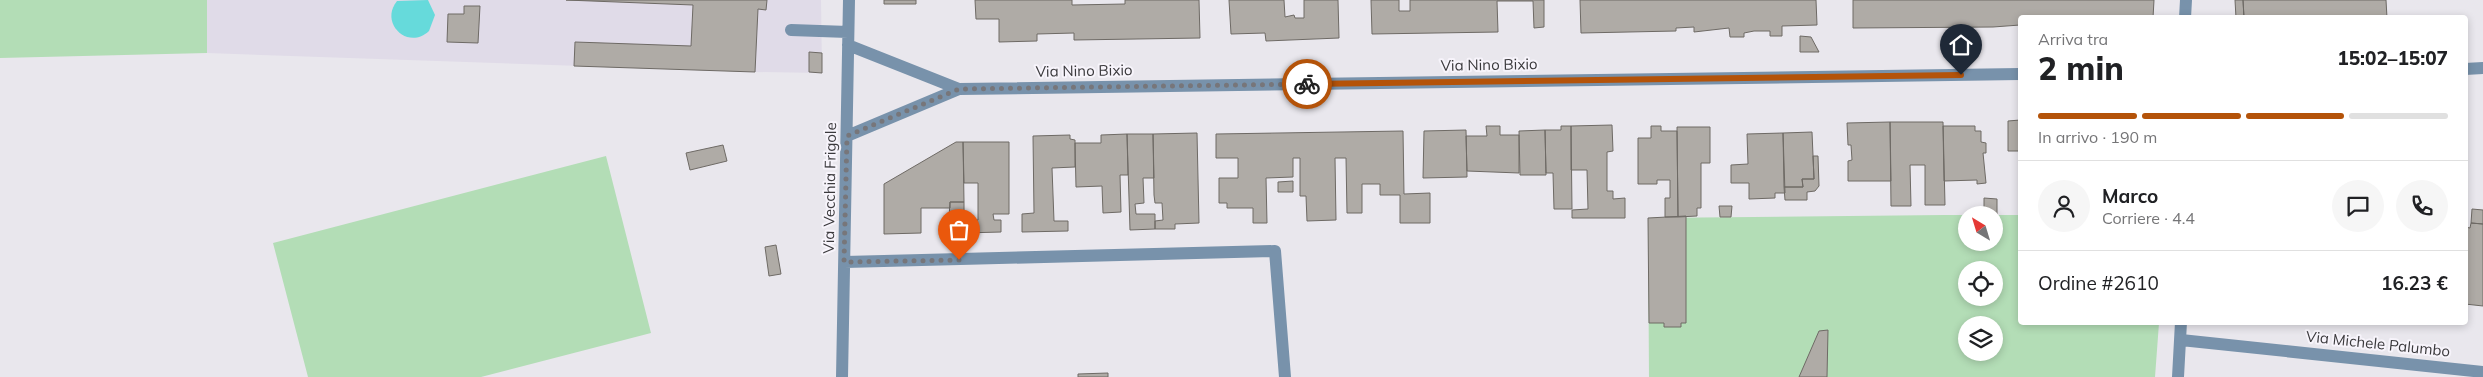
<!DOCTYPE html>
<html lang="it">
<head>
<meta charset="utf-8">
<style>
  :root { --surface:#fff; --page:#f6f6f6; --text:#202124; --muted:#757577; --line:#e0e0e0; --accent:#b45309 }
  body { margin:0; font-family:Mulish,sans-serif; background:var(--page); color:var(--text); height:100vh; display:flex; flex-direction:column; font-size:19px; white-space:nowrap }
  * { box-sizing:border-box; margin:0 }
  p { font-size:16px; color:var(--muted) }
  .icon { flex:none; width:28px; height:28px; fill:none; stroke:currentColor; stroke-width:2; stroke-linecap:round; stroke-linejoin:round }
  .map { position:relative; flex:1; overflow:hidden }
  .sheet { position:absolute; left:2018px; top:15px; width:450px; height:310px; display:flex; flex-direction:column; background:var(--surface); border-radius:5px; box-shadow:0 2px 8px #0003 }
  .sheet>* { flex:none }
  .needle { width:32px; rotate:322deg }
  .fabs { position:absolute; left:1958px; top:206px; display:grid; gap:10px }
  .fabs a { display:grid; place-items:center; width:45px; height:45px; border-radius:50%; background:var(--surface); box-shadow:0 2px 8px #0003; font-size:25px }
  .pin { position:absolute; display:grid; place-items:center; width:42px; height:42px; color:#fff; margin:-51px -21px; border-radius:50% 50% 50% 0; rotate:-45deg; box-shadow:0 0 5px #0007 }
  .pin .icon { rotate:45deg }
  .courier { position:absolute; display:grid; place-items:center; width:50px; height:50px; margin:-25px; border:4px solid #b45309; border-radius:50%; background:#fff; color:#222; box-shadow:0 1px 6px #0007 }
  .head em { font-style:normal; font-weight:800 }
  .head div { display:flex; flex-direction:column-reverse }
  .head { display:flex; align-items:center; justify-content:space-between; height:85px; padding:0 20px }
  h1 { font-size:32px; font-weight:800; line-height:38px }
  .bar { display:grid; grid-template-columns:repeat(4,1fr); gap:8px 5px; align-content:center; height:60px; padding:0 20px }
  .bar i { height:6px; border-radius:4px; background:var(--line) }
  .bar .active { background:var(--accent) }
  .bar p { grid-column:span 4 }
  .line { display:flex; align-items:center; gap:12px; padding:0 20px; border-top:1px solid var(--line) }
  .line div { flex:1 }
  .round { display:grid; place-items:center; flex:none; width:52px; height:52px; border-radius:26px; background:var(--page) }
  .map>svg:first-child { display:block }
  .built { fill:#e0dbe8 }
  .green { fill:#b3ddb6; fill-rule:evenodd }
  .water { fill:#66dadb }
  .building { fill:#afaba6; stroke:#6e6a65 }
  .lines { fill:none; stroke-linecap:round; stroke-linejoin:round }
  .minor { stroke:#7892ab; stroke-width:12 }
  .done { stroke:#77767a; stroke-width:5; stroke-dasharray:0 9 }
  .route { stroke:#b45309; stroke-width:6 }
  .labels { text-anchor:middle; stroke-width:4; stroke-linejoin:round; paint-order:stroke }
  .street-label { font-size:15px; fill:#3a393c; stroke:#f7f4fb }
</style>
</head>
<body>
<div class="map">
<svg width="2483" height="377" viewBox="0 0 2483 377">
  <rect width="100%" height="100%" fill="#e9e7ed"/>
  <path class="built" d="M207 0H821L822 73 755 72 207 53Z"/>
  <path class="green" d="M0 0H207V53L0 58Z
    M606 156 651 333 481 377H308L273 243Z
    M1944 215H1990H1966V242H1994V215H2020V322L2159 323 2155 377H1649L1648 218ZM1966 270H1994V298H1966ZM1966 325H1994V352H1966Z"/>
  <path class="water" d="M428 0 435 15 429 31C408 51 379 23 397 1Z"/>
  <path class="building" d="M767 0 766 10 758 9 755 72 574 66 575 42 691 46 693 5 566 0Z
    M884 0H916V4H884Z
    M975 0H1072V5L1125 4V0H1199L1200 38 1074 40V33L1037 34V41L999 42V19H976Z
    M1229 0H1284L1285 17 1294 15 1295 18H1304V0H1338L1339 38 1266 41 1265 33 1231 34Z
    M1371 0H1399V11H1410V0H1544V27L1534 28 1533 1H1497L1498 32 1372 34Z
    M1580 0H1816L1817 25 1782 26V36H1770V31H1754L1744 33V37H1730L1729 28 1694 32V27L1676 28V31L1581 33Z
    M1853 0H2154L2153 18H2020V25L1993 27 1853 28Z
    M2235 0H2243L2244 18H2236Z
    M2243 0H2386L2387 18H2244Z
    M464 6H480L478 43 447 42 448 14H464Z
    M1800 36 1811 37 1819 52H1800Z
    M809 52 822 53V73L809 72Z
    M2020 120V151H2008V121Z
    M1890 122H1943L1945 205H1925V165H1910L1911 206H1891Z
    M1890 122 1891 181H1848V161L1852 160 1851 145H1848L1847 123Z
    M1612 125 1613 151 1607 152V191H1613V199L1625 198V218H1572V210L1588 209 1587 170H1571V126Z
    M1486 126H1500V135H1519V173L1467 171 1466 136H1487Z
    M1561 126H1571L1572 209H1554L1553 173H1546L1545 130H1561Z
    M1651 126H1661V131H1677L1678 217H1665V198H1670V180H1657V184H1638V138H1651Z
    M1943 126H1975V131H1981V142L1986 143V153H1983L1986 183 1977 184V180L1944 181Z
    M1677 127H1710V163H1701V208H1697V216L1678 217Z
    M1466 130 1467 177 1423 178 1424 131Z
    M1545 130 1546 175H1520L1519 131Z
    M1403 131 1404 194 1430 193V223H1400V195H1380V184H1362V213H1347L1346 158H1335L1336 220 1307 221 1306 196H1300V158H1293V177L1266 178 1267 223H1253V208H1227V203H1219V178H1238V158H1216V134Z
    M1812 132 1814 179H1802L1803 187H1784L1783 133Z
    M1197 133 1199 223 1175 224V229H1155V221L1163 220 1162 203H1155L1154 195 1153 134Z
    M1783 133 1785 193H1775V198L1749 199V183H1731V165L1748 164 1747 134Z
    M1127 134 1128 175H1120L1121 212 1103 213 1102 186 1076 187 1075 143H1101V135Z
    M1127 134H1153L1154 178H1143L1144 203 1135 204 1136 214H1155V229L1130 230Z
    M1070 135V139L1075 140V167L1052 168 1054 221H1068V231L1022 232V214L1034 213 1033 136Z
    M956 142H963L964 202H950V208H921V233L884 234V184Z
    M963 142H1009V214H993L994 220H1001V232L964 233V220H978V183H964Z
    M723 145 727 161 690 170 686 153Z
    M1813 156H1818L1819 186 1815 191 1807 192V200H1785L1784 187H1803L1802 179H1814Z
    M1293 181V192H1278V182Z
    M1984 198 1997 199V215H1984Z
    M950 202H964V233H948Z
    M1719 206H1732L1731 217H1720Z
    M2472 209 2483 210V224L2471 223Z
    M1686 216V323H1681V327H1664V323H1649L1648 218Z
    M2471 223 2483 224V306L2465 304V227L2470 228Z
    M776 245 781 274 769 276 765 247Z
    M1828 330 1827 377H1799L1819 331Z
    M1108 373V377H1078V374Z"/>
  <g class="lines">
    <path class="minor" d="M2185 18 2186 0
      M791 30 848 32
      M848 45 959 89
      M2465 69 2483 68
      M847 136 959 89 2020 74
      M845 262 1275 251 1285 377
      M2181 340 2483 372
      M842 377 849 0
      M2178 377 2181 322"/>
  </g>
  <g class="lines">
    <path class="done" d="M959 260 844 262 847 136 959 89 1307 84"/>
    <path class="route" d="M1307 84 1961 75"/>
  </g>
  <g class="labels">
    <g class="street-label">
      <text transform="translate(1489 65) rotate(-1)" y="5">Via Nino Bixio</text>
      <text transform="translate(1084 71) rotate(-1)" y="5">Via Nino Bixio</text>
      <text transform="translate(830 188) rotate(-89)" y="5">Via Vecchia Frigole</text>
      <text transform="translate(2378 344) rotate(6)" y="5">Via Michele Palumbo</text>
    </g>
  </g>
</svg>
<div class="fabs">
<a><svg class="needle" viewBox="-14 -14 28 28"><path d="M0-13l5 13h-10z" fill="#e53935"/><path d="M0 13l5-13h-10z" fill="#757577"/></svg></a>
<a><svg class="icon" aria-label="locate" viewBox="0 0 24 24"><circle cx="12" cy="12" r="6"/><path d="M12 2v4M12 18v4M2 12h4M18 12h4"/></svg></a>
<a><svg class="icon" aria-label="layers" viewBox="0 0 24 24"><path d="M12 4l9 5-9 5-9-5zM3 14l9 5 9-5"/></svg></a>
</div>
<div class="pin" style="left:959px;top:260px;background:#ea580c"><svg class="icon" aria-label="bag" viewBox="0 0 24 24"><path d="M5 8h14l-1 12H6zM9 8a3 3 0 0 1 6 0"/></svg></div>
<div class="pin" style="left:1961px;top:75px;background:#1f2937"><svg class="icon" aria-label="home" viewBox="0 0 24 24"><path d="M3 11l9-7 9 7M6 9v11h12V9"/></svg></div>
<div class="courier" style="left:1307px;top:84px"><svg class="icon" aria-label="bike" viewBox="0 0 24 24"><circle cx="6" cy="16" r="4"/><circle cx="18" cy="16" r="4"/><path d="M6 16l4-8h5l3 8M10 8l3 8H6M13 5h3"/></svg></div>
<section class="sheet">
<div class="head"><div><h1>2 min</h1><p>Arriva tra</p></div><em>15:02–15:07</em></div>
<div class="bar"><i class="active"></i><i class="active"></i><i class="active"></i><i></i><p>In arrivo · 190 m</p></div>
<div class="line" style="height:90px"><a class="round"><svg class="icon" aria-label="person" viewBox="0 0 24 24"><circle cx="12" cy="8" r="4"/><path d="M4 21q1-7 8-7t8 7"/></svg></a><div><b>Marco</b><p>Corriere · 4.4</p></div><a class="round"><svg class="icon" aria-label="chat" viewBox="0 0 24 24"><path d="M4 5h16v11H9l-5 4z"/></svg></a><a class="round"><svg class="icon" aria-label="phone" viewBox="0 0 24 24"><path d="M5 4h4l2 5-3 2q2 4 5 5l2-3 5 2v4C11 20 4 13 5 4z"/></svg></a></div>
<div class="line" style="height:65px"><div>Ordine #2610</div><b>16.23 €</b></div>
</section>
</div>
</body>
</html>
